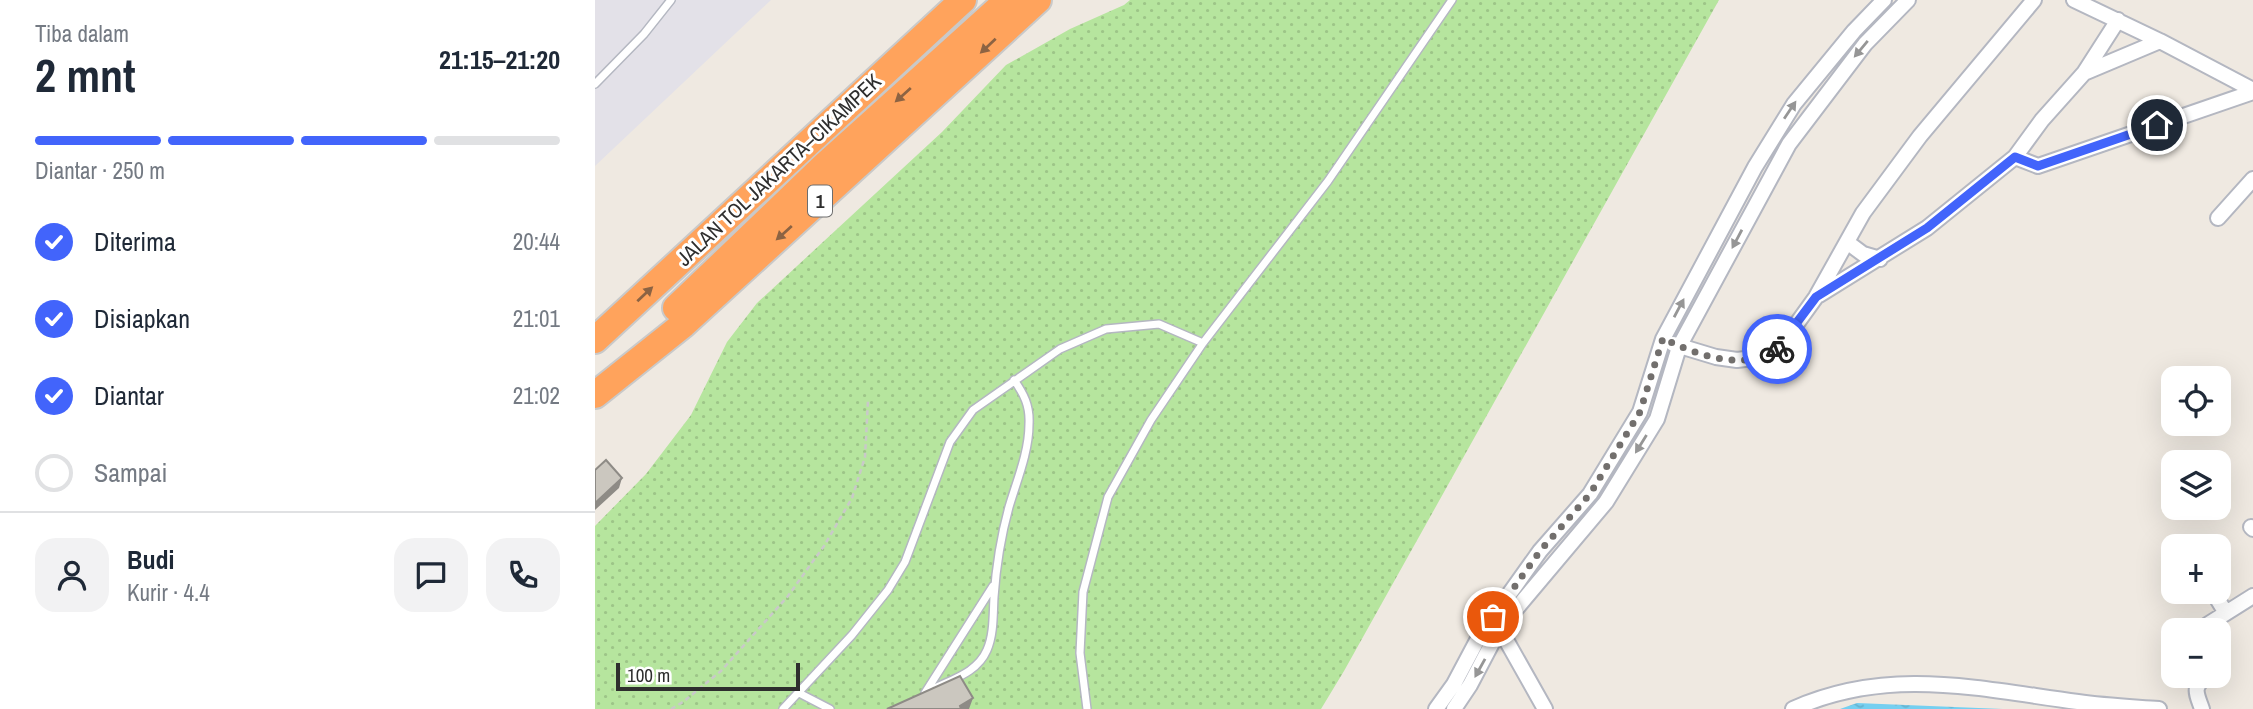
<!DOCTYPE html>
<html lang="id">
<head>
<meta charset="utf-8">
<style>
  :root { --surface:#fff; --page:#f2f2f3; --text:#1f2937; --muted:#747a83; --line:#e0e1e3; --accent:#4264fb }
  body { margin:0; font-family:"Archivo Narrow",sans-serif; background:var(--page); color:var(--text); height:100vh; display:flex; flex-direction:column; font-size:26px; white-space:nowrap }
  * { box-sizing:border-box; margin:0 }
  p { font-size:23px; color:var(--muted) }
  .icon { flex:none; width:38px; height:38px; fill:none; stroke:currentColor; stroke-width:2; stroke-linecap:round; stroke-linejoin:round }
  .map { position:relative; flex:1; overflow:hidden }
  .drawer { display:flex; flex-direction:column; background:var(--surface); width:595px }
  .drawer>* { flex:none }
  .buttons { position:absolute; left:1566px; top:366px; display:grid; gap:14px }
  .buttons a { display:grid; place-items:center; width:70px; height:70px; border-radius:14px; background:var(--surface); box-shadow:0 7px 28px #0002; font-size:35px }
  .scale { position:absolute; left:21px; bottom:18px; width:184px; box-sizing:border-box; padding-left:7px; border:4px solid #2e2e2e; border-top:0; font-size:19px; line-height:24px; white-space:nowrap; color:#2e2e2e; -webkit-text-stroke:5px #fff; paint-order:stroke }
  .pin { position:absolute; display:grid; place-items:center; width:60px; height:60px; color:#fff; margin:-30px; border:4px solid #fff; border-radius:50%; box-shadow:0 2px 7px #0007 }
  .courier { position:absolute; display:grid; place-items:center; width:70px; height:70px; margin:-35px; border:5px solid #4264fb; border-radius:50%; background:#fff; color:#222; box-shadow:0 2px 9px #0007 }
  .headline em { font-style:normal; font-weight:800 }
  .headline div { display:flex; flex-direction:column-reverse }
  .headline { display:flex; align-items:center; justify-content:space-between; height:119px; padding:0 35px }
  h1 { font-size:46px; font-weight:800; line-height:52px }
  .bar { display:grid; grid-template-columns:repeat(4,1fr); gap:10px 7px; align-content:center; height:84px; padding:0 35px }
  .bar i { height:9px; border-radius:5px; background:var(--line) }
  .bar .active { background:var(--accent) }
  .bar p { grid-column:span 4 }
  .line { display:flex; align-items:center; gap:18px; padding:0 35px; border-top:2px solid var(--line) }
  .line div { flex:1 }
  .round { display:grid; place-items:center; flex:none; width:74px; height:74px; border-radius:21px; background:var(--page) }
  ol { padding:0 35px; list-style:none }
  li { display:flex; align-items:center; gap:21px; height:77px }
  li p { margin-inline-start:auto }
  li .icon { padding:7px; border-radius:50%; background:var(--accent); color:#fff; stroke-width:4 }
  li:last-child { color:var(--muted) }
  li i { width:38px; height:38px; border:4px solid var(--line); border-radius:50% }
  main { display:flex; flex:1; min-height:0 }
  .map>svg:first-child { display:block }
  .industrial { fill:#e3e1e8 }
  .grass { fill:url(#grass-dots) }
  .water { fill:url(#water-ripples) }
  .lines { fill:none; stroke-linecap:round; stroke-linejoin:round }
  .service-casing { stroke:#b4b7c1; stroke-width:10 }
  .minor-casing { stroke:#b4b7c1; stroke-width:18 }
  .motorway-casing { stroke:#c9c9c9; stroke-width:30 }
  .path { stroke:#c9c9c9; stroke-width:2.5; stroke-dasharray:5 3.5; stroke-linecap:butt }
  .service { stroke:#fff; stroke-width:7 }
  .minor { stroke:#fff; stroke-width:14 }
  .motorway { stroke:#ffa35c; stroke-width:26 }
  .shaded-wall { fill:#8e8b86 }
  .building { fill:#cbc7bf; stroke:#8e8b86; stroke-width:2 }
  .oneway { fill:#8c6343 }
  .oneway2 { fill:#969696 }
  .done { stroke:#726f6d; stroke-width:7; stroke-dasharray:0 12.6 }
  .route { stroke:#4264fb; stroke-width:9 }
  .labels { text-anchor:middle; stroke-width:6; stroke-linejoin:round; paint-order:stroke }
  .shield { fill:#fff; stroke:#6d6d6d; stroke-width:2 }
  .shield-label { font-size:19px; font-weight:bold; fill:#2e2e2e }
  .street-label { font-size:21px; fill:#2e2e2e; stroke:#fff }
</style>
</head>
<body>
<main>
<section class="drawer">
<div class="headline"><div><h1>2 mnt</h1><p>Tiba dalam</p></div><em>21:15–21:20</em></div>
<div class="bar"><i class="active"></i><i class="active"></i><i class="active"></i><i></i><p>Diantar · 250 m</p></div>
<ol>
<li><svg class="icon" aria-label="check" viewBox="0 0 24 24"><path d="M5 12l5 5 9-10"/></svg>Diterima<p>20:44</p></li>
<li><svg class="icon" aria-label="check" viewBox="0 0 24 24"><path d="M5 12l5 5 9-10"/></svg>Disiapkan<p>21:01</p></li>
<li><svg class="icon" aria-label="check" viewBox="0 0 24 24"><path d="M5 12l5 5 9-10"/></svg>Diantar<p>21:02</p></li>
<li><i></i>Sampai</li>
</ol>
<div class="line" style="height:126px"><a class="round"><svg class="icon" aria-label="person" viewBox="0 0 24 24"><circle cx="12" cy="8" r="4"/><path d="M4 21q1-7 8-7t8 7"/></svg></a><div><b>Budi</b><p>Kurir · 4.4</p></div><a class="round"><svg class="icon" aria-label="chat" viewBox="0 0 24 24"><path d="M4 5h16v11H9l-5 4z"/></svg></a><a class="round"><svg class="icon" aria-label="phone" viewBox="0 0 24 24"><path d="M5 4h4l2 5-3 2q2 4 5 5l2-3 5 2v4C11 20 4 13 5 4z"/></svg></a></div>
</section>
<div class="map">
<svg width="1658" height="709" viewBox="0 0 1658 709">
  <defs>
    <pattern id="grass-dots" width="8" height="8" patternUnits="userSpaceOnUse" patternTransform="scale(1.75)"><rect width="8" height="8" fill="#b6e59e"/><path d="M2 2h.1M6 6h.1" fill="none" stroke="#9dc588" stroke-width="1.8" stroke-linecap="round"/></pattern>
    <pattern id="water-ripples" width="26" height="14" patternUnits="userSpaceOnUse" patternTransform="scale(1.75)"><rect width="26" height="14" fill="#75cff0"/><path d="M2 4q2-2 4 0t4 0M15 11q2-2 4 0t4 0" fill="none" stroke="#66b2ce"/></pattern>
  </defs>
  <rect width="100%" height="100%" fill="#efe9e1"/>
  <path class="industrial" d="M0 0H176L0 166Z"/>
  <path class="grass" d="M535 0H1124L749 671 726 709H0V526L51 474 96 415 132 342 162 303 347 132 411 65 475 29 529 5Z"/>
  <path class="water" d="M1262 703 1408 709H1245Z"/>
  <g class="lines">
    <g class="service-casing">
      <path id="service" d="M0 84 49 34 76 0
        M342 687C361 678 383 671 392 650 399 634 398 614 399 597 401 568 406 536 414 507 422 480 434 452 434 424 435 406 429 394 419 380
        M204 693 235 709
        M330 693 398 586
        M188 709 257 635 293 590 310 562 355 442 378 410 465 349 511 329 564 324 608 343
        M492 709 485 653 488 592 513 497 556 420 608 343 733 181 857 0"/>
    </g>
    <g class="minor-casing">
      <path id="minor" d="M1479 0 1565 41 1658 90
        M1489 73 1565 41
        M1420 157 1447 120 1489 73 1523 20
        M1623 218 1658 179
        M1252 242 1268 254 1285 259
        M1224 295 1332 228 1420 157 1443 166 1658 92
        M1078 344 1121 357 1142 360 1166 357 1179 351 1190 340 1221 297 1268 213 1325 136 1439 0
        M1656 527 1658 529
        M1618 592 1631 613
        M901 622 950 709
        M1610 630 1612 625 1658 596
        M1624 659 1627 662 1624 666
        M841 709 859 684 885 635 945 551 995 494 1045 412 1068 339 1160 167 1199 104 1259 31 1289 0
        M859 709 875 685 905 628 1011 502 1062 419 1084 347 1194 144 1270 44 1313 0
        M1198 709C1294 666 1384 689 1483 702 1510 706 1537 707 1564 709
        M1607 709C1601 692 1597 688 1612 676"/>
    </g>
    <g class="motorway-casing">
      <path id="motorway" d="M81 308 229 166 413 0
        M0 340 368 0
        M0 395 89 324 443 0"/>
    </g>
    <path class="path" d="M76 709 88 702 126 671 193 596 229 546 257 498 270 457 273 400"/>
    <use href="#service" class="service"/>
    <use href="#minor" class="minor"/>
    <use href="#motorway" class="motorway"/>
  </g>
  <path class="shaded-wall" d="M27 478 24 488 0 510V503Z
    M378 698 374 709H363L365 706Z"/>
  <path class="building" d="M11 460 27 478 0 503V470Z
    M365 676 378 698 365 706 366 709H292Z"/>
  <defs><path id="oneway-solid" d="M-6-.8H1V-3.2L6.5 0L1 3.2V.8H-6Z" transform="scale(1.75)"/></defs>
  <g class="oneway">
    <use href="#oneway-solid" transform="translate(393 46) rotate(137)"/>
    <use href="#oneway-solid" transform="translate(308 95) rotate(138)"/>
    <use href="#oneway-solid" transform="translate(189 233) rotate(138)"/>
    <use href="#oneway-solid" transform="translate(50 294) rotate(-43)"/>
  </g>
  <g class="oneway2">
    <use href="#oneway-solid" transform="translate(1266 49) rotate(130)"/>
    <use href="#oneway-solid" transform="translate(1195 110) rotate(-56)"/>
    <use href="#oneway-solid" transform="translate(1142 239) rotate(118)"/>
    <use href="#oneway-solid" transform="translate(1084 308) rotate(-62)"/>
    <use href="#oneway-solid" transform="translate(1046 444) rotate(122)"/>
    <use href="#oneway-solid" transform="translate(885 668) rotate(119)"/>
  </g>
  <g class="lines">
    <path class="done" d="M898 617 945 551 995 494 1045 412 1068 338C1100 355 1149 372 1182 349"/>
    <path class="route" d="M1182 349 1221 297 1332 228 1420 157 1443 166 1562 125"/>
  </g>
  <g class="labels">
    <rect class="shield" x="213" y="185.5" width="24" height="31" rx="5"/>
    <g class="shield-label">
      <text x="225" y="208">1</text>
    </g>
    <g class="street-label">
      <text transform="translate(184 170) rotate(-43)" y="7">JALAN TOL JAKARTA–CIKAMPEK</text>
    </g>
  </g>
</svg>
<div class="buttons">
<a><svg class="icon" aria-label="locate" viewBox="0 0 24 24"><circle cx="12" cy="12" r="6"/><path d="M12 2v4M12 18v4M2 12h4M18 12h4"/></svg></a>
<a><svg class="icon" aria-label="layers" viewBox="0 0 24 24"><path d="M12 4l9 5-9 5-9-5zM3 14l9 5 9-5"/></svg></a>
<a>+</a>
<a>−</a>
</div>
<div class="scale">100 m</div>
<div class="pin" style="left:898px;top:617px;background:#ea580c"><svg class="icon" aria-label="bag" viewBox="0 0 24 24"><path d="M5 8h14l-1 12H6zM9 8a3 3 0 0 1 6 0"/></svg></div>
<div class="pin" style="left:1562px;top:125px;background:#1f2937"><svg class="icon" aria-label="home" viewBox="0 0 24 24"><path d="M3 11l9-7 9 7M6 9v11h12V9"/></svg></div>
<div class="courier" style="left:1182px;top:349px"><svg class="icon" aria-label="bike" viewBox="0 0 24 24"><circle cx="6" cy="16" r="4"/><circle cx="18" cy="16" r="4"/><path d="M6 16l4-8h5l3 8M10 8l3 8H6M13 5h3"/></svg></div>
</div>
</main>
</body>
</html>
